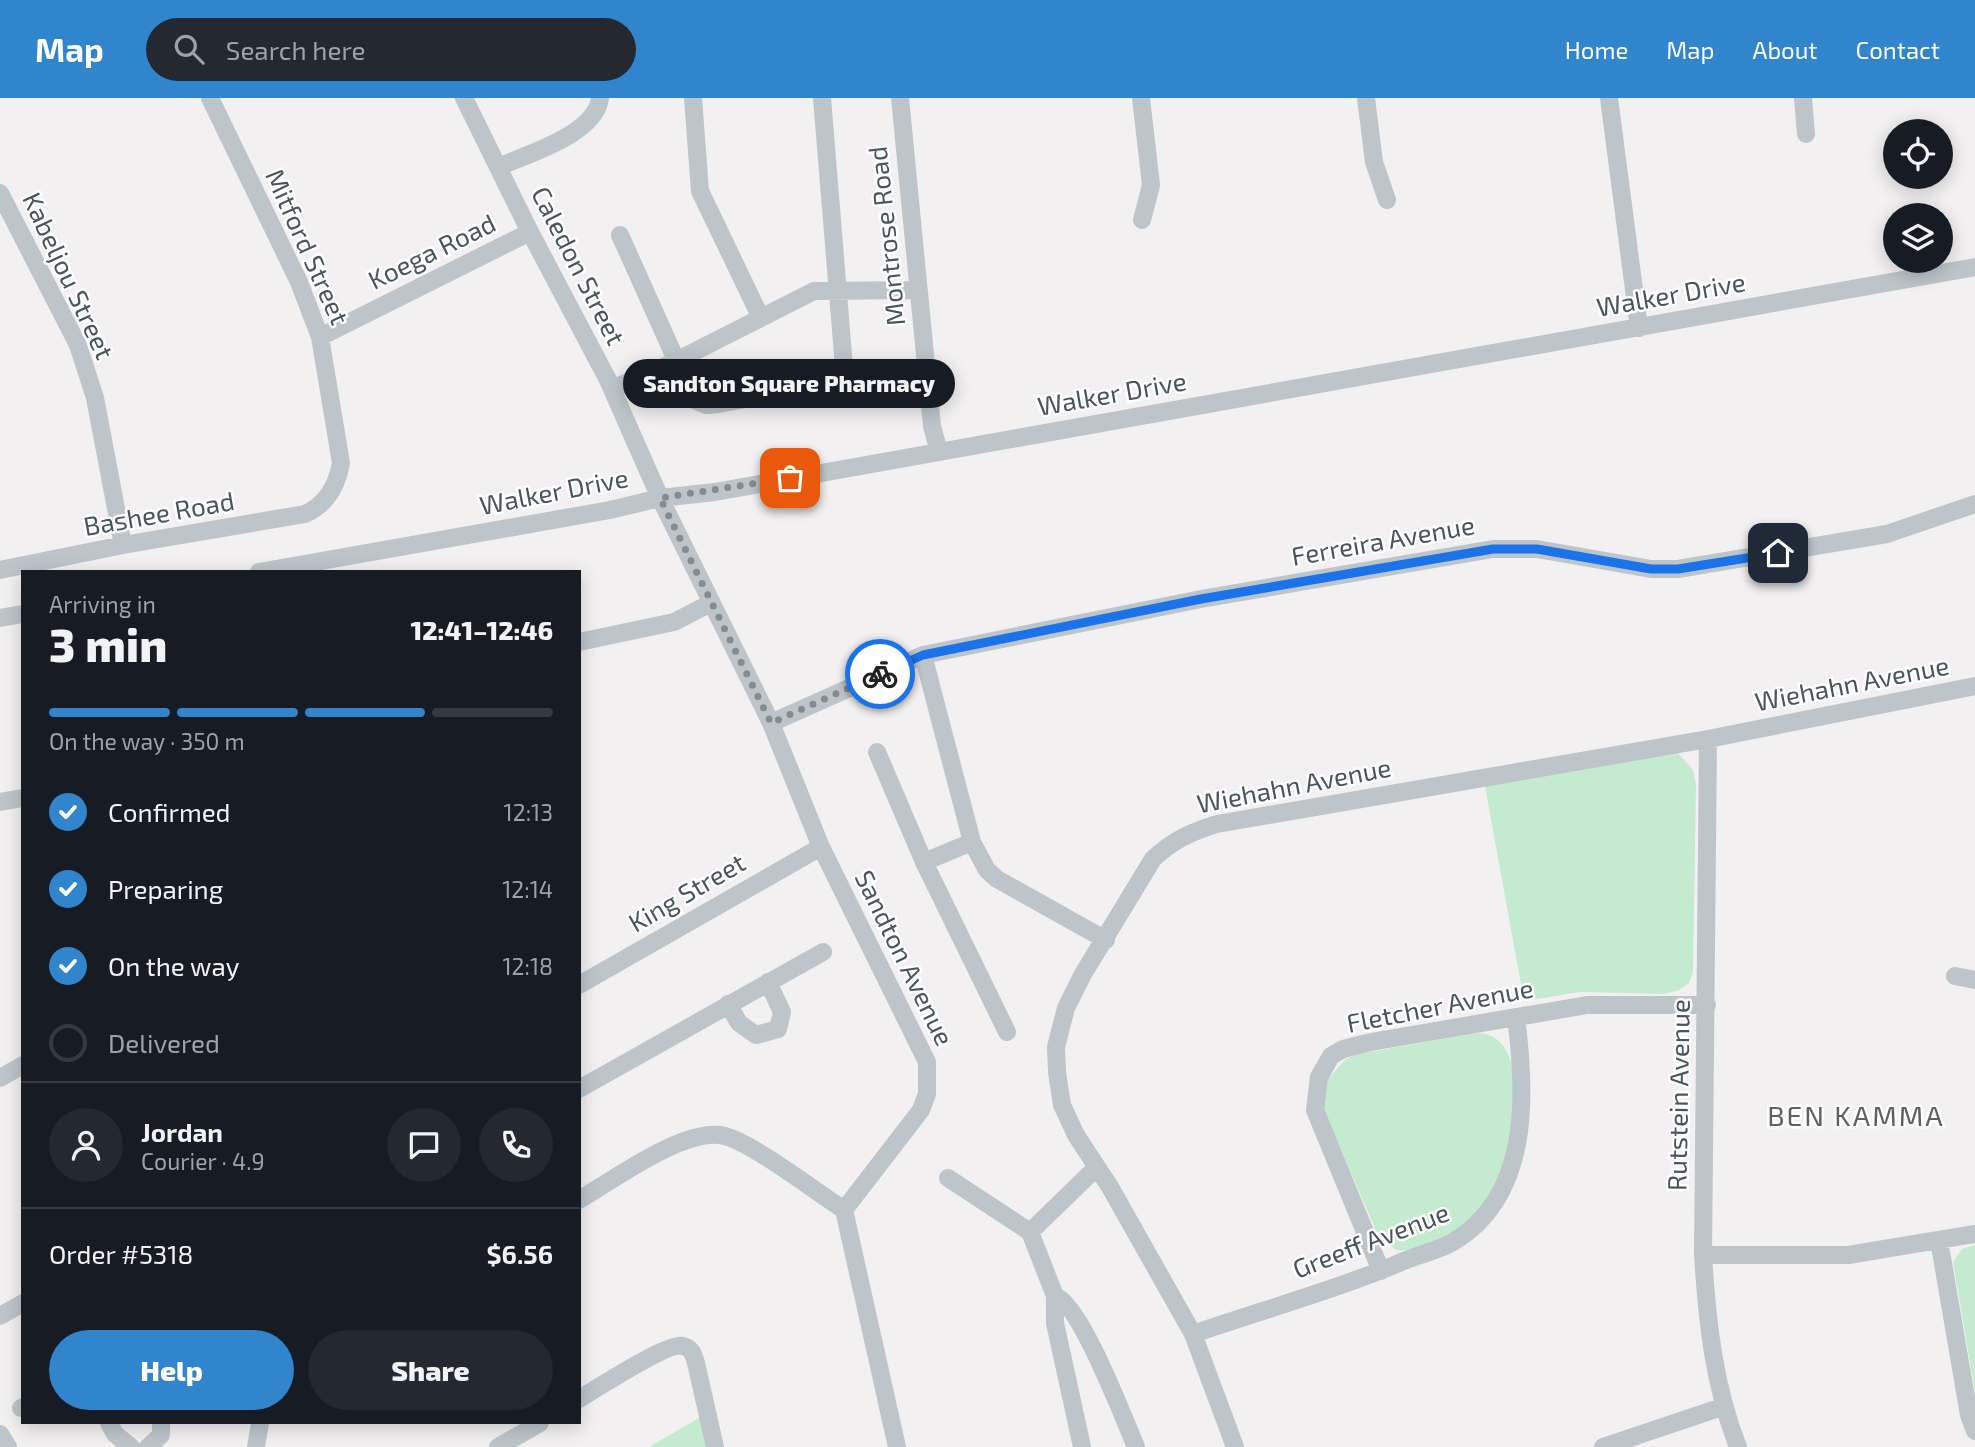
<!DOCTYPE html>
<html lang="en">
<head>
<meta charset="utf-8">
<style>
  :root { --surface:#171b24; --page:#242831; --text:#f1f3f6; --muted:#9ea1a6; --line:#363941; --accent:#3085cc }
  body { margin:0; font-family:"Exo 2",sans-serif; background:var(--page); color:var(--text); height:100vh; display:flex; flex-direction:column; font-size:26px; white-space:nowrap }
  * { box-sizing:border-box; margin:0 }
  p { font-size:23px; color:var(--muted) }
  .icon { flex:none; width:38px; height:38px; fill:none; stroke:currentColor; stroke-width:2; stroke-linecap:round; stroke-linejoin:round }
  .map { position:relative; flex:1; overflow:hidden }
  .panel { position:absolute; left:21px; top:472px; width:560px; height:854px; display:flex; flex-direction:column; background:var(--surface); border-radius:0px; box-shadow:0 4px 18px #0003 }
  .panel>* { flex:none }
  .controls { position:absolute; left:1883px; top:21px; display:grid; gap:14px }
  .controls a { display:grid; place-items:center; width:70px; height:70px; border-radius:50%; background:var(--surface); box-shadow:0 4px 18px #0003; font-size:35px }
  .pin { position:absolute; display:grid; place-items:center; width:60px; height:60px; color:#fff; margin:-30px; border-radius:14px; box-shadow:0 4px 10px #0006 }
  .courier { position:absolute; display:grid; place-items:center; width:70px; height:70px; margin:-35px; border:5px solid #1a73e8; border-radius:50%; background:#fff; color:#222; box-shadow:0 2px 9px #0007 }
  .bubble { position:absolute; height:49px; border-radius:24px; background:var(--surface); box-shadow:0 4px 18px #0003; font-size:23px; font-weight:800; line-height:49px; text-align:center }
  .headline em { font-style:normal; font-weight:800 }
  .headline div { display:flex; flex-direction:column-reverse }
  .headline { display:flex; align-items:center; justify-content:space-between; height:119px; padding:0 28px }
  h1 { font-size:46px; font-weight:800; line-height:52px }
  .bar { display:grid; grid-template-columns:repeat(4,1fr); gap:10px 7px; align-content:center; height:84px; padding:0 28px }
  .bar i { height:9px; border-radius:5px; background:var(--line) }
  .bar .selected { background:var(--accent) }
  .bar p { grid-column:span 4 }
  .line { display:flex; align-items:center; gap:18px; padding:0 28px; border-top:2px solid var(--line) }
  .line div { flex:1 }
  .round { display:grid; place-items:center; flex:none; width:74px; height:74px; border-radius:37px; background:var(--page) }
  ol { padding:0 28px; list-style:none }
  li { display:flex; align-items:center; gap:21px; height:77px }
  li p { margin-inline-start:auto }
  li .icon { padding:7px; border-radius:50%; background:var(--accent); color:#fff; stroke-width:4 }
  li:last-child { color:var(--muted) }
  li i { width:38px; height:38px; border:4px solid var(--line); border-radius:50% }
  .primary-button { display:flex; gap:14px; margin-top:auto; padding:14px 28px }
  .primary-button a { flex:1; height:80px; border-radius:42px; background:var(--accent); color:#fff; font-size:28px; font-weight:800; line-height:80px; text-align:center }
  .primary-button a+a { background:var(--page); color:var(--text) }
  header { display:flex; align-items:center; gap:42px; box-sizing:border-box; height:98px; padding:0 35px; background:var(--accent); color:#fff }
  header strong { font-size:33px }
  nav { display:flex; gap:38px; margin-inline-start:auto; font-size:24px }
  .search { width:490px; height:63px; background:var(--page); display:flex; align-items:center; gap:18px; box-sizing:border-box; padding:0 24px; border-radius:38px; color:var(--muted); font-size:26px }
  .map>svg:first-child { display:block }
  .green { fill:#c4eacf }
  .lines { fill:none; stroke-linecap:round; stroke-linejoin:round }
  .minor { stroke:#bdc5cb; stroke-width:18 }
  .done { stroke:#858b8f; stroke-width:7; stroke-dasharray:0 12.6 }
  .route { stroke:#1a73e8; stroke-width:9 }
  .labels { text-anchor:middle; stroke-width:5; stroke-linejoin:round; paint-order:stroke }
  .street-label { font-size:26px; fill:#4a555b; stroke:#fff }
  .neighbourhood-label { font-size:28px; letter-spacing:2px; fill:#5d6164; stroke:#fff }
</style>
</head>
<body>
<header>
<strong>Map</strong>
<div class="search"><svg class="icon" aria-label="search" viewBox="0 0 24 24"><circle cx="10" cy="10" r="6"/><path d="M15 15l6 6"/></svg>Search here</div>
<nav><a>Home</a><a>Map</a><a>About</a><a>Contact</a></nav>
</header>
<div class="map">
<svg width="1975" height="1349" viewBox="0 0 1975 1349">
  <rect width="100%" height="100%" fill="#f2f0f0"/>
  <path class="green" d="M1676 653 1693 672 1696 686 1693 873 1689 885 1679 892 1664 896 1580 894 1524 903 1485 688Z
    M1476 935C1522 934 1518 1006 1512 1037 1508 1063 1493 1100 1473 1119 1460 1132 1445 1140 1428 1146 1417 1149 1408 1154 1396 1152L1378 1137 1323 1010 1325 984 1346 961 1359 956Z
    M1975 1147V1294L1953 1164 1962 1151Z
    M699 1320 709 1349H649Z"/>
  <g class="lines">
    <path class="minor" d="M464 0 530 134 608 282 660 400 771 625 821 749 927 964V996L921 1012 844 1112 897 1349
      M693 0 700 93 760 218
      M900 0 932 328 939 354
      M1141 0 1151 87 1142 122
      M1366 0 1374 64 1387 102
      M1609 0 1639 230
      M1803 0 1806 36
      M498 69C528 56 596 36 600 0
      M0 95 78 247 95 300 123 447
      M620 137 694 302 706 307 719 306 833 284 844 269 822 0
      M320 239 530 134
      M612 291 674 264 814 193 919 192
      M0 472 123 447 305 416C327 406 337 388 341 365L320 239 299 184 210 0
      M259 474 610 412 660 400 715 394 1975 169
      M0 520 23 516
      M579 544 674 524 711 505
      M923 557 972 744 987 772 997 781 1106 842
      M771 625 923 557 1201 501 1493 451H1537L1651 471H1678L1887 436 1975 406
      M1708 641 1703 1157C1707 1223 1714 1288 1738 1349
      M877 654 924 764 1007 934
      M0 704 23 700
      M924 764 972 744
      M1955 878 1975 882
      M579 887 821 749
      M728 906 739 925 756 937 778 931 782 914 768 884
      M0 980 23 967
      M579 991 823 854
      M948 1080 1030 1134 1097 1069
      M579 1102C613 1082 686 1028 725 1038 754 1046 816 1094 844 1112
      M1030 1134 1055 1198V1225L1082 1349
      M1939 1142 1969 1317 1975 1333
      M1703 1157H1848L1975 1136
      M1381 1173 1315 1012 1319 979 1331 958 1343 951 1371 944 1587 907H1707
      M1055 1198C1080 1205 1124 1321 1136 1349
      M0 1218 23 1205
      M1193 1236C1263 1212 1335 1192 1404 1163 1419 1156 1438 1153 1453 1144 1531 1098 1526 996 1516 919
      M579 1301C596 1291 668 1244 683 1248 692 1250 694 1258 696 1265L715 1349
      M21 1310 23 1309
      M109 1325 115 1336 131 1349
      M0 1336 8 1349
      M148 1349 161 1337V1325
      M256 1349 260 1325
      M498 1349 540 1325
      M1235 1349 1193 1236 1110 1089 1076 1037 1062 1007 1057 974 1056 949 1066 910 1083 876 1153 761C1173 742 1191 734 1217 726L1708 641 1975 588
      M1603 1349 1722 1309"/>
  </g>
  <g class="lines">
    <path class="done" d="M790 380 660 400 771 625 880 576"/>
    <path class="route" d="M880 576 923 557 1201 501 1493 451H1537L1651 471H1678L1778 455"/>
  </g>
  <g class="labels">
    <g class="street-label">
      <text transform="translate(887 138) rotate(-96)" y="9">Montrose Road</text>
      <text transform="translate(307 149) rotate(66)" y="9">Mitford Street</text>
      <text transform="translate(432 154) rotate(-26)" y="9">Koega Road</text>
      <text transform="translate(578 168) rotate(63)" y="9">Caledon Street</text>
      <text transform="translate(68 178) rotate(65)" y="9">Kabeljou Street</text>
      <text transform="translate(1671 197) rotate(-10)" y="9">Walker Drive</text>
      <text transform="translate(1112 296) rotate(-10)" y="9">Walker Drive</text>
      <text transform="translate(554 394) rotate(-11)" y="9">Walker Drive</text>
      <text transform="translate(159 416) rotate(-10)" y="9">Bashee Road</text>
      <text transform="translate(1383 443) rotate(-10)" y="9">Ferreira Avenue</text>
      <text transform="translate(1852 586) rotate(-11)" y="9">Wiehahn Avenue</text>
      <text transform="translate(1294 688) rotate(-11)" y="9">Wiehahn Avenue</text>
      <text transform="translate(687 795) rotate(-30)" y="9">King Street</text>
      <text transform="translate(904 860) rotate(64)" y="9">Sandton Avenue</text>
      <text transform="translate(1440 908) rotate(-11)" y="9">Fletcher Avenue</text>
      <text transform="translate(1679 997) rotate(-89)" y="9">Rutstein Avenue</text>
      <text transform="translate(1371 1143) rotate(-21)" y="9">Greeff Avenue</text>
    </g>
    <g class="neighbourhood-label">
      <text x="1856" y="1028">BEN KAMMA</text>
    </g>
  </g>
</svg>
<div class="controls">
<a><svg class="icon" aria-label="locate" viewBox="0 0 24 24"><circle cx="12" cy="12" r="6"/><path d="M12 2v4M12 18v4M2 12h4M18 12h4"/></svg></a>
<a><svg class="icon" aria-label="layers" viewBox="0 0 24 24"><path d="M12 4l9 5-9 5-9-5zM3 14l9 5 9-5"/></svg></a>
</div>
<div class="pin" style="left:790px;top:380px;background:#ea580c"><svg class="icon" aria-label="bag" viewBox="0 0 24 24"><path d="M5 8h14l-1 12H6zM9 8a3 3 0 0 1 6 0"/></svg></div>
<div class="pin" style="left:1778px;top:455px;background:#1f2937"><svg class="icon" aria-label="home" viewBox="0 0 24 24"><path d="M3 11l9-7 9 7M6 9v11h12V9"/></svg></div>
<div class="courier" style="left:880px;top:576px"><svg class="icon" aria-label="bike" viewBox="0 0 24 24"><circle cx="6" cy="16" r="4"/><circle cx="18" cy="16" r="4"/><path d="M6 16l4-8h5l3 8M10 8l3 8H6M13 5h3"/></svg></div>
<div class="bubble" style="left:623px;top:261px;width:332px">Sandton Square Pharmacy</div>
<section class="panel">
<div class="headline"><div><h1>3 min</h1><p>Arriving in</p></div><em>12:41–12:46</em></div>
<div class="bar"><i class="selected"></i><i class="selected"></i><i class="selected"></i><i></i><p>On the way · 350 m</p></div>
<ol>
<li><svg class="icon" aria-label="check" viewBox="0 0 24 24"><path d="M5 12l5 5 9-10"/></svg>Confirmed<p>12:13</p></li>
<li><svg class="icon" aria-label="check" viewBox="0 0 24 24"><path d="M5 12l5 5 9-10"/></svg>Preparing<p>12:14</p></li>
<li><svg class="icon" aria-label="check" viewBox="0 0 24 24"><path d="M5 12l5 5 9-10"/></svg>On the way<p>12:18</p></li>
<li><i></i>Delivered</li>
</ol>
<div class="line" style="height:126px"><a class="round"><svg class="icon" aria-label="person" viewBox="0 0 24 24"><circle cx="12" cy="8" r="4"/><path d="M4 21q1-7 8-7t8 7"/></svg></a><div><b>Jordan</b><p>Courier · 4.9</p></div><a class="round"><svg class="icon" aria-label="chat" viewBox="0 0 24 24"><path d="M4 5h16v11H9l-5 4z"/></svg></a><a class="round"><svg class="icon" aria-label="phone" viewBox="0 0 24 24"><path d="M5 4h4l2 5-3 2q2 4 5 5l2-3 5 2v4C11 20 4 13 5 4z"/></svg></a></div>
<div class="line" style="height:91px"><div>Order #5318</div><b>$6.56</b></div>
<div class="primary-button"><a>Help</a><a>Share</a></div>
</section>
</div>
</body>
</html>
